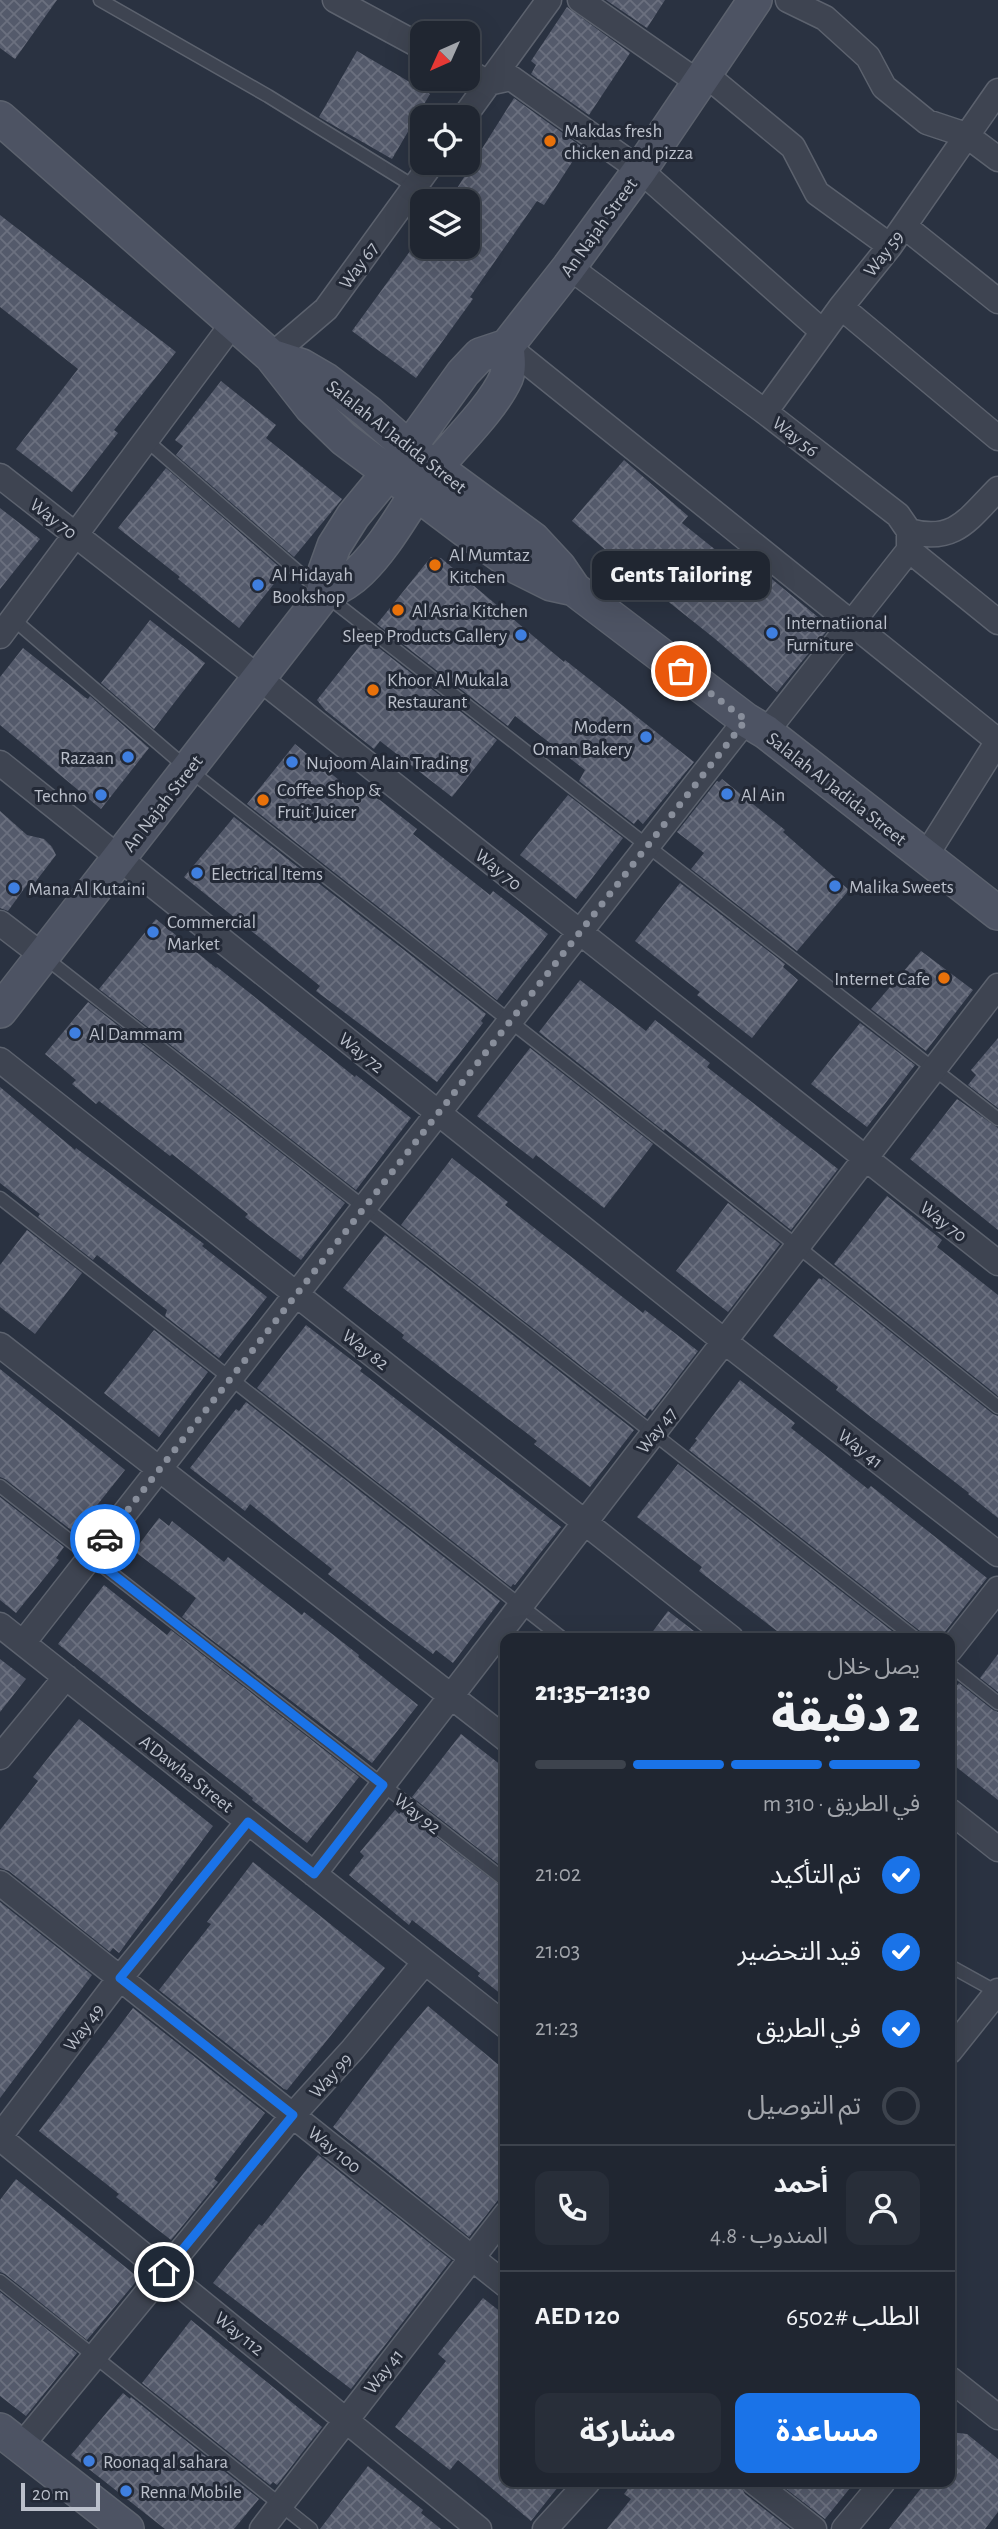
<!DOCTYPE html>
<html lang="ar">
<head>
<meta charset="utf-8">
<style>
  :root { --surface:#202631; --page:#282e39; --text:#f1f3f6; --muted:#a2a5ab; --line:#3d434d; --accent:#1a73e8 }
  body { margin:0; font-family:"Alegreya Sans","Noto Sans Arabic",sans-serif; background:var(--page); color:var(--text); direction:rtl; height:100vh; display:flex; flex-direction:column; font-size:26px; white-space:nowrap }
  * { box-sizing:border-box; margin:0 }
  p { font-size:23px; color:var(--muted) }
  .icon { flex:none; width:38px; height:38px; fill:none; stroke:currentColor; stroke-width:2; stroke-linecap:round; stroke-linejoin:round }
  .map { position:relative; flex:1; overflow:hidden; direction:ltr }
  .sheet { position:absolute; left:500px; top:1633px; width:455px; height:854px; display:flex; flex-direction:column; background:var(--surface); border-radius:14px; box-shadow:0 7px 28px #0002,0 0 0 2px var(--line); direction:rtl }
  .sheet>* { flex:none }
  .needle { width:46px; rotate:225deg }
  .tools { position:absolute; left:410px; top:21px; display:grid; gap:14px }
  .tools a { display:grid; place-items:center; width:70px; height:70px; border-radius:14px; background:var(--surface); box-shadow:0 7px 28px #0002,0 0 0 2px var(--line); font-size:35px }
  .scale { position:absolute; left:21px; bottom:18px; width:79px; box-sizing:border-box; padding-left:7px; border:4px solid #bbc0cb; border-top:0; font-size:19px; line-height:24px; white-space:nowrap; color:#bbc0cb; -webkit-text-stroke:5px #232936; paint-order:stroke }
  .pin { position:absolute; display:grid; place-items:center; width:60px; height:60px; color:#fff; margin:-30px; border:4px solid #fff; border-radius:50%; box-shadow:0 2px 7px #0007 }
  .courier { position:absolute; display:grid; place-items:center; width:70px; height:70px; margin:-35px; border:5px solid #1a73e8; border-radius:50%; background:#fff; color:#222; box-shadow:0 2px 9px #0007 }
  .bubble { position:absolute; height:49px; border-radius:14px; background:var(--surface); box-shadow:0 7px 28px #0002,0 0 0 2px var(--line); font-size:23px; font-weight:800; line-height:49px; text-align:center; direction:rtl }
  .head em { font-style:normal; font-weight:800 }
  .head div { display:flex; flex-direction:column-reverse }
  .head { display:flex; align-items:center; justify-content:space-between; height:119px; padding:0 35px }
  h1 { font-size:46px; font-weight:800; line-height:52px }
  .bar { display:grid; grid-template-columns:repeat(4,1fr); gap:10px 7px; align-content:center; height:84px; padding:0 35px }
  .bar i { height:9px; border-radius:5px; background:var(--line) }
  .bar .on { background:var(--accent) }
  .bar p { grid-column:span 4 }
  .line { display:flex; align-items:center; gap:18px; padding:0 35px; border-top:2px solid var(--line) }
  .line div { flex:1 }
  .round { display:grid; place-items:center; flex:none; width:74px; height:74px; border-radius:14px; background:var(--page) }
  ol { padding:0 35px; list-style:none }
  li { display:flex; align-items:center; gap:21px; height:77px }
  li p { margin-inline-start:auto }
  li .icon { padding:7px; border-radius:50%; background:var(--accent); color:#fff; stroke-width:4 }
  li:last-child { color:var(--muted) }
  li i { width:38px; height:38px; border:4px solid var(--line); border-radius:50% }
  .primary-button { display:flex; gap:14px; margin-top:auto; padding:14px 35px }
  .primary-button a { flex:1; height:80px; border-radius:14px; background:var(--accent); color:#fff; font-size:28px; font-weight:800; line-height:80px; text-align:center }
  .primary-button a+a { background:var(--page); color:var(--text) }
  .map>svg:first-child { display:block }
  .building { fill:url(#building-cross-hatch) }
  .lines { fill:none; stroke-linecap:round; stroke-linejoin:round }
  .lane-casing { stroke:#5c626e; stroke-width:15 }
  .street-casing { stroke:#5c626e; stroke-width:27 }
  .secondary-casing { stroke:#5c626e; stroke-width:36 }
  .lane { stroke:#3e4451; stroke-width:12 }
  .street { stroke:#3e4451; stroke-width:24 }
  .secondary { stroke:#4d5363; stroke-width:33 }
  .done { stroke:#888e9b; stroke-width:7; stroke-dasharray:0 12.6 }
  .route { stroke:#1a73e8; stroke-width:9 }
  .food-dot { fill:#e8710a; stroke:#232936; stroke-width:2.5 }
  .shop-dot { fill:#3f7fe0; stroke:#232936; stroke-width:2.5 }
  .labels { text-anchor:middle; stroke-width:6; stroke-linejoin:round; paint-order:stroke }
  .poi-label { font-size:19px; fill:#bbc0cb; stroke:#232936; text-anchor:start }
  .street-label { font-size:19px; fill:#bbc0cb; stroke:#232936 }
</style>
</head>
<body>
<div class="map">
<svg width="998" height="2529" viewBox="0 0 998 2529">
  <defs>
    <pattern id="building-cross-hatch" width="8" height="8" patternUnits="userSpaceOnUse" patternTransform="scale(1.75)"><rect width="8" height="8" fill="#545a6b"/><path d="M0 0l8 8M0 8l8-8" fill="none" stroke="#6b707f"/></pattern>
  </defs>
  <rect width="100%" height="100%" fill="#2a3241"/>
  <path class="building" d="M0 0H57L15 59 0 48Z
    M606 0H665L647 28Z
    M567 7 630 53 589 115 531 74 536 65 531 61Z
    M357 51 430 94 392 159 319 117Z
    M514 98 582 147 544 205 537 201 470 297 473 299 416 378 352 331 413 247H467V201H449Z
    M0 215 176 352 114 430 118 433 72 492 16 449 78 369 0 307Z
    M221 381 276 425 266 438 342 499 294 557 176 455 183 446 175 440Z
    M624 460 688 516 682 523 722 555 725 551 762 581 767 575 830 627 777 692 714 638 636 576 572 521Z
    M166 468 284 571 239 628 178 579 180 577 118 528Z
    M0 508 40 539 0 589Z
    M431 557 441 558 564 662 565 660 694 762 643 824 638 819 634 824 579 781 585 770 515 716 508 726 377 624Z
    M150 620 205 663 154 729 101 683Z
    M366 638 497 740 452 797 380 741 374 749 325 710 317 700Z
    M23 648 86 698 88 699 90 696 149 748 101 809 0 725V677Z
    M295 744 356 794 362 786 417 829 413 834 490 895 493 891 548 934 497 1000 247 804Z
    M722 779 785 830 783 832 849 890 797 951 691 869 704 853 677 832 717 781 719 782Z
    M568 795 623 838 576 899 520 855Z
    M0 811 27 835 44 839 52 847 56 855 33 885 29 882 8 911 0 908Z
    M234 817 486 1014 481 1021 483 1023 437 1082 316 991 320 986 184 877Z
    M680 883 785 964 783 967 798 980 752 1038 697 995 700 992 635 941Z
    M156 919 216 968 217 967 355 1077 356 1075 411 1118 356 1190 99 989Z
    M921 951 973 990 926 1051 871 1009Z
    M580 980 646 1031 655 1020 710 1063 707 1067 838 1169 791 1230 665 1129 664 1131 539 1032Z
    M88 1002 345 1203 301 1260 245 1217 248 1214 172 1154 170 1156 99 1101 96 1104 72 1084 76 1080 45 1054Z
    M860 1023 915 1065 867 1127 811 1084Z
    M998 1038V1108L968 1085 976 1075 971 1070Z
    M530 1048 653 1144 604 1208 536 1155 533 1159 477 1116Z
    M0 1087 75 1150 76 1148 204 1244 202 1246 267 1297 219 1358 165 1316 167 1310 97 1255 93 1260 38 1217 40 1214 0 1183Z
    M957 1099 998 1128V1230L910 1159Z
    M452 1158 508 1202 505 1205 643 1313 645 1310 698 1351 652 1411 650 1409 645 1416 401 1225Z
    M887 1196 942 1240 937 1247 998 1295V1396L834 1264Z
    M728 1203 780 1244 728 1312 676 1271Z
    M27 1230 82 1273 35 1334 0 1307V1265Z
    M385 1235 634 1430 590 1487 534 1444 537 1441 402 1338 404 1335 343 1288Z
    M819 1278 822 1280 823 1278 993 1414 998 1416V1518L968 1494 969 1493 836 1390 838 1387 773 1336Z
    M306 1325 362 1368 360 1371 561 1527 515 1585 513 1584 511 1587 257 1388Z
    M154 1330 208 1372 159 1437 104 1393Z
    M0 1369 125 1470 75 1533 5 1479 0 1477Z
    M740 1380 795 1423 791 1428 868 1489 871 1486 987 1578 940 1638H924L920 1631 689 1450 697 1440 695 1439Z
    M246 1402 500 1601 453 1663 436 1650 433 1654 383 1617 328 1574 332 1569 250 1504 245 1511 190 1468 236 1409 239 1411Z
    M678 1464 901 1638H786L699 1571 702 1567 637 1517Z
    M0 1497 64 1547 56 1558 59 1560 16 1613 0 1600Z
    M159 1518 169 1526 172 1521 224 1562 228 1557 302 1615 304 1612 359 1655 358 1657 418 1705 372 1763 182 1617 196 1598 134 1551Z
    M104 1585 167 1635 171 1630 359 1777 307 1843 252 1800 253 1798 58 1644Z
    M668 1611 703 1638H648Z
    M998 1654V1692L980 1678Z
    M0 1659 26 1679 0 1712Z
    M959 1683 993 1710 998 1712V1800L950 1762V1694Z
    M79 1719 213 1826 119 1953 113 1948 110 1952 9 1871 0 1868V1830L38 1781 33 1777Z
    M461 1734 506 1769V1870L412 1797Z
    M395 1810 399 1814 402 1811 506 1890V1998L478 1976 480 1973 412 1920 409 1925 349 1875 364 1856 360 1852Z
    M253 1862 385 1968 287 2090 284 2089 159 1990 211 1924 207 1922Z
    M0 1902 92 1975 0 2098Z
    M428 2006 506 2071V2190L469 2237 333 2127 395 2045Z
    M133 2008 265 2113 214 2179 218 2182 171 2240 116 2197 119 2194 39 2131Z
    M318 2155 451 2260 351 2389 213 2283 259 2224 262 2226Z
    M16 2179 139 2278 87 2340 5 2274 0 2272V2200Z
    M0 2292 77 2353 26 2416 0 2396Z
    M483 2298 506 2316V2483L562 2482 531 2521 458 2460 450 2470 395 2427 446 2361 438 2354Z
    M191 2320 322 2427 277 2485 273 2482 270 2485 142 2383Z
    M123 2393 130 2399 131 2397 259 2499 234 2529H165L71 2455Z
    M950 2432 967 2434 998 2459V2512L985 2529H889L926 2482H950Z
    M368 2466 423 2510 421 2513 441 2529H320Z
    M633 2482H739L745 2494 790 2529H607L631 2499 624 2494Z
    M777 2482H855L825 2519Z"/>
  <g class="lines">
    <g class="lane-casing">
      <path id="lane" d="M100 0 268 96 415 187
        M146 440 324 594 998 1119
        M13 619 188 769 797 1246 998 1407
        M43 956 915 1638
        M0 1198 562 1638
        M0 1486 506 1881
        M950 1665 998 1703
        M950 1966 997 1992
        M0 2281 311 2529"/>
    </g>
    <g class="street-casing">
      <path id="street" d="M335 0 422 47
        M580 0 699 83
        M788 0 825 18 868 57 884 87 927 122 966 135 998 159
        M467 71 488 83 511 78 640 170 823 332
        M705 74 793 147 817 193 890 246
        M464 117 549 0
        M904 226 998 301
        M569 267 765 412 898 515 909 531V550L998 622
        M841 307 998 438
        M507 346 998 741
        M271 356 326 309 432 163
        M765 412 841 307 890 246 998 91
        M0 476 259 678 998 1263
        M909 531C955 544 969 518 998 489
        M0 636 234 322
        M766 732 909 550
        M0 763 724 1341 998 1554
        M925 857 998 741
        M0 923 43 956
        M0 1060 731 1638
        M0 1345 506 1739
        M0 1625 506 2026
        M23 1643 746 720
        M950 1650 998 1589
        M0 1757 66 1677
        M950 1811 998 1849
        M314 1874 998 986
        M0 1883 506 2285
        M950 2051 998 1991
        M0 2136 120 1978 248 1822
        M0 2138 479 2529
        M950 2379 998 2417
        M21 2446 293 2115 353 2049 425 1962
        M754 2482 814 2529
        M262 2529 506 2214
        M545 2529 588 2482
        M844 2529 883 2482"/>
    </g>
    <g class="secondary-casing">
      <path id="secondary" d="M0 118 271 356 311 407 344 439 465 530 519 568 551 584 574 589
        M271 356 302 366 326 380 368 412 409 448 533 539 559 567 574 589 746 720 766 732 998 913
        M324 594 325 571 334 546 353 516 409 448 463 373 480 355 507 346 569 267 640 170 755 0
        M0 1011 324 594C338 588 349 582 360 571 391 541 409 500 436 467 457 442 493 407 506 378 510 368 508 357 507 346
        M0 2430 127 2529"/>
    </g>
    <use href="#lane" class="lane"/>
    <use href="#street" class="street"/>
    <use href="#secondary" class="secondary"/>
  </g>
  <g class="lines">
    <path class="done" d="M105 1539 746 720 681 671"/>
    <path class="route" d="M105 1539 91 1557 383 1785 314 1874 248 1822 120 1978 293 2115 164 2272"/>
  </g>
  <g class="food-dot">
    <circle cx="550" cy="141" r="7"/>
    <circle cx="435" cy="565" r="7"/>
    <circle cx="398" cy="610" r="7"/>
    <circle cx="373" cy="690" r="7"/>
    <circle cx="263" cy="800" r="7"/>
    <circle cx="944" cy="978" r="7"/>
  </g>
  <g class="shop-dot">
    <circle cx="258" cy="585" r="7"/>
    <circle cx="772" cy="633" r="7"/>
    <circle cx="521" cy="635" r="7"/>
    <circle cx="646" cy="737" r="7"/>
    <circle cx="128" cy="757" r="7"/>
    <circle cx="292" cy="762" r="7"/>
    <circle cx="727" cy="794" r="7"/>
    <circle cx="101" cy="795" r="7"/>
    <circle cx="197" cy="873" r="7"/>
    <circle cx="835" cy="886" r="7"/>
    <circle cx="14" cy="888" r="7"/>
    <circle cx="153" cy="932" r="7"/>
    <circle cx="75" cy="1033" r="7"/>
    <circle cx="89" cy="2461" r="7"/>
    <circle cx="126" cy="2491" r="7"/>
  </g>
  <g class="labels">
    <g class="poi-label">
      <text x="564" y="137">Makdas fresh<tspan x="564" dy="22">chicken and pizza</tspan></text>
      <text x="449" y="561">Al Mumtaz<tspan x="449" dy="22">Kitchen</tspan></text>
      <text x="272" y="581">Al Hidayah<tspan x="272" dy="22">Bookshop</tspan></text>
      <text x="412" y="617">Al Asria Kitchen</text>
      <text x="786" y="629">Internatiional<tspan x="786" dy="22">Furniture</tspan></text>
      <text x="507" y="642" text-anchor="end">Sleep Products Gallery</text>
      <text x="387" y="686">Khoor Al Mukala<tspan x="387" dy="22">Restaurant</tspan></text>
      <text x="632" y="733" text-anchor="end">Modern<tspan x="632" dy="22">Oman Bakery</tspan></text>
      <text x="114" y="764" text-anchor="end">Razaan</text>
      <text x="306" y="769">Nujoom Alain Trading</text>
      <text x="277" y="796">Coffee Shop &amp;<tspan x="277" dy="22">Fruit Juicer</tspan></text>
      <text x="741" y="801">Al Ain</text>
      <text x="87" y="802" text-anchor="end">Techno</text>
      <text x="211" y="880">Electrical Items</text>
      <text x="849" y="893">Malika Sweets</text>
      <text x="28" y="895">Mana Al Kutaini</text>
      <text x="167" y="928">Commercial<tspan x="167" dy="22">Market</tspan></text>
      <text x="930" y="985" text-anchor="end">Internet Cafe</text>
      <text x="89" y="1040">Al Dammam</text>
      <text x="103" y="2468">Roonaq al sahara</text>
      <text x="140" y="2498">Renna Mobile</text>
    </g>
    <g class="street-label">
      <text transform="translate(598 227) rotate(-54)" y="7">An Najah Street</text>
      <text transform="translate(883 253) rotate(-52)" y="7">Way 59</text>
      <text transform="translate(358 265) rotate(-54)" y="7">Way 67</text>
      <text transform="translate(397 436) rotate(38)" y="7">Salalah Al Jadida Street</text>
      <text transform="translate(796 436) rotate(38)" y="7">Way 56</text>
      <text transform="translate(54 518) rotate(38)" y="7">Way 70</text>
      <text transform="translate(837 788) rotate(38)" y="7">Salalah Al Jadida Street</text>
      <text transform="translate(162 803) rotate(-52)" y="7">An Najah Street</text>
      <text transform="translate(499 869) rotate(39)" y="7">Way 70</text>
      <text transform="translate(362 1052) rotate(39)" y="7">Way 72</text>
      <text transform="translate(944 1221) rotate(38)" y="7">Way 70</text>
      <text transform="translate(366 1349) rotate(38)" y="7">Way 82</text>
      <text transform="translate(656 1430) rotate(-52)" y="7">Way 47</text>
      <text transform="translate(861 1448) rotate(38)" y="7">Way 41</text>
      <text transform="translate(187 1773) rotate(38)" y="7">A'Dawha Street</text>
      <text transform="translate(418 1813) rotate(38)" y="7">Way 92</text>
      <text transform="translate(83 2027) rotate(-53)" y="7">Way 49</text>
      <text transform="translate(330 2075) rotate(-48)" y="7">Way 99</text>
      <text transform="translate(335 2149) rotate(39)" y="7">Way 100</text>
      <text transform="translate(240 2333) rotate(39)" y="7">Way 112</text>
      <text transform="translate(383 2371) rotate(-52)" y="7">Way 41</text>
    </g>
  </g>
</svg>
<div class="tools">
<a><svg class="needle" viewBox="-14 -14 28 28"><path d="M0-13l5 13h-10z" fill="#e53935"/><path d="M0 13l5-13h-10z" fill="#a2a5ab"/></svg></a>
<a><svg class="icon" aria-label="locate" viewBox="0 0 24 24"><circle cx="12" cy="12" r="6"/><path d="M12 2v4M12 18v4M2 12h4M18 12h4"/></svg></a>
<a><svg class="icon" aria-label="layers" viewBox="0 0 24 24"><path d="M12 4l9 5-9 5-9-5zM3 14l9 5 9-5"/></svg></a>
</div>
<div class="scale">20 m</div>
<div class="pin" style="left:681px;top:671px;background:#ea580c"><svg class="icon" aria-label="bag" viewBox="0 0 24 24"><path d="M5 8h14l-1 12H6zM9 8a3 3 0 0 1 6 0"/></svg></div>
<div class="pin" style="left:164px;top:2272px;background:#1f2937"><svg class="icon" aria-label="home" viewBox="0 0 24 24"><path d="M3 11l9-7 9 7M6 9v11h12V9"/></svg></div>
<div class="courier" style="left:105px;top:1539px"><svg class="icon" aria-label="car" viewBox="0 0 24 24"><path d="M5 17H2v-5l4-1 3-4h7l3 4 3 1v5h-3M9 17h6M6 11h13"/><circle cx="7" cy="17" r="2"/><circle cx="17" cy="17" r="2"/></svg></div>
<div class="bubble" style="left:592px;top:551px;width:178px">Gents Tailoring</div>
<section class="sheet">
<div class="head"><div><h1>2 دقيقة</h1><p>يصل خلال</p></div><em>21:30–21:35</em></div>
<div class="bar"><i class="on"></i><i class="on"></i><i class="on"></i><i></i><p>في الطريق · 310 m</p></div>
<ol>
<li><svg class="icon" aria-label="check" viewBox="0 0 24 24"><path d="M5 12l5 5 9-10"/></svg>تم التأكيد<p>21:02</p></li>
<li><svg class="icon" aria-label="check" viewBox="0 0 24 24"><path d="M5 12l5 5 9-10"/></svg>قيد التحضير<p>21:03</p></li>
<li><svg class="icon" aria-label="check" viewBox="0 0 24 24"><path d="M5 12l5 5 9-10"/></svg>في الطريق<p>21:23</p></li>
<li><i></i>تم التوصيل</li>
</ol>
<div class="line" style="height:126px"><a class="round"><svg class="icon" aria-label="person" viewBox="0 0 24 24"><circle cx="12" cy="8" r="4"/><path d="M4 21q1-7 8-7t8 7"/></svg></a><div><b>أحمد</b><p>المندوب · 4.8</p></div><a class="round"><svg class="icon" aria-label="phone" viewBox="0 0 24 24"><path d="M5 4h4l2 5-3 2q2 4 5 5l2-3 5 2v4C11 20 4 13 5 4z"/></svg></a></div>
<div class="line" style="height:91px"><div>الطلب #6502</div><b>AED 120</b></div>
<div class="primary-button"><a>مساعدة</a><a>مشاركة</a></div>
</section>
</div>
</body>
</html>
